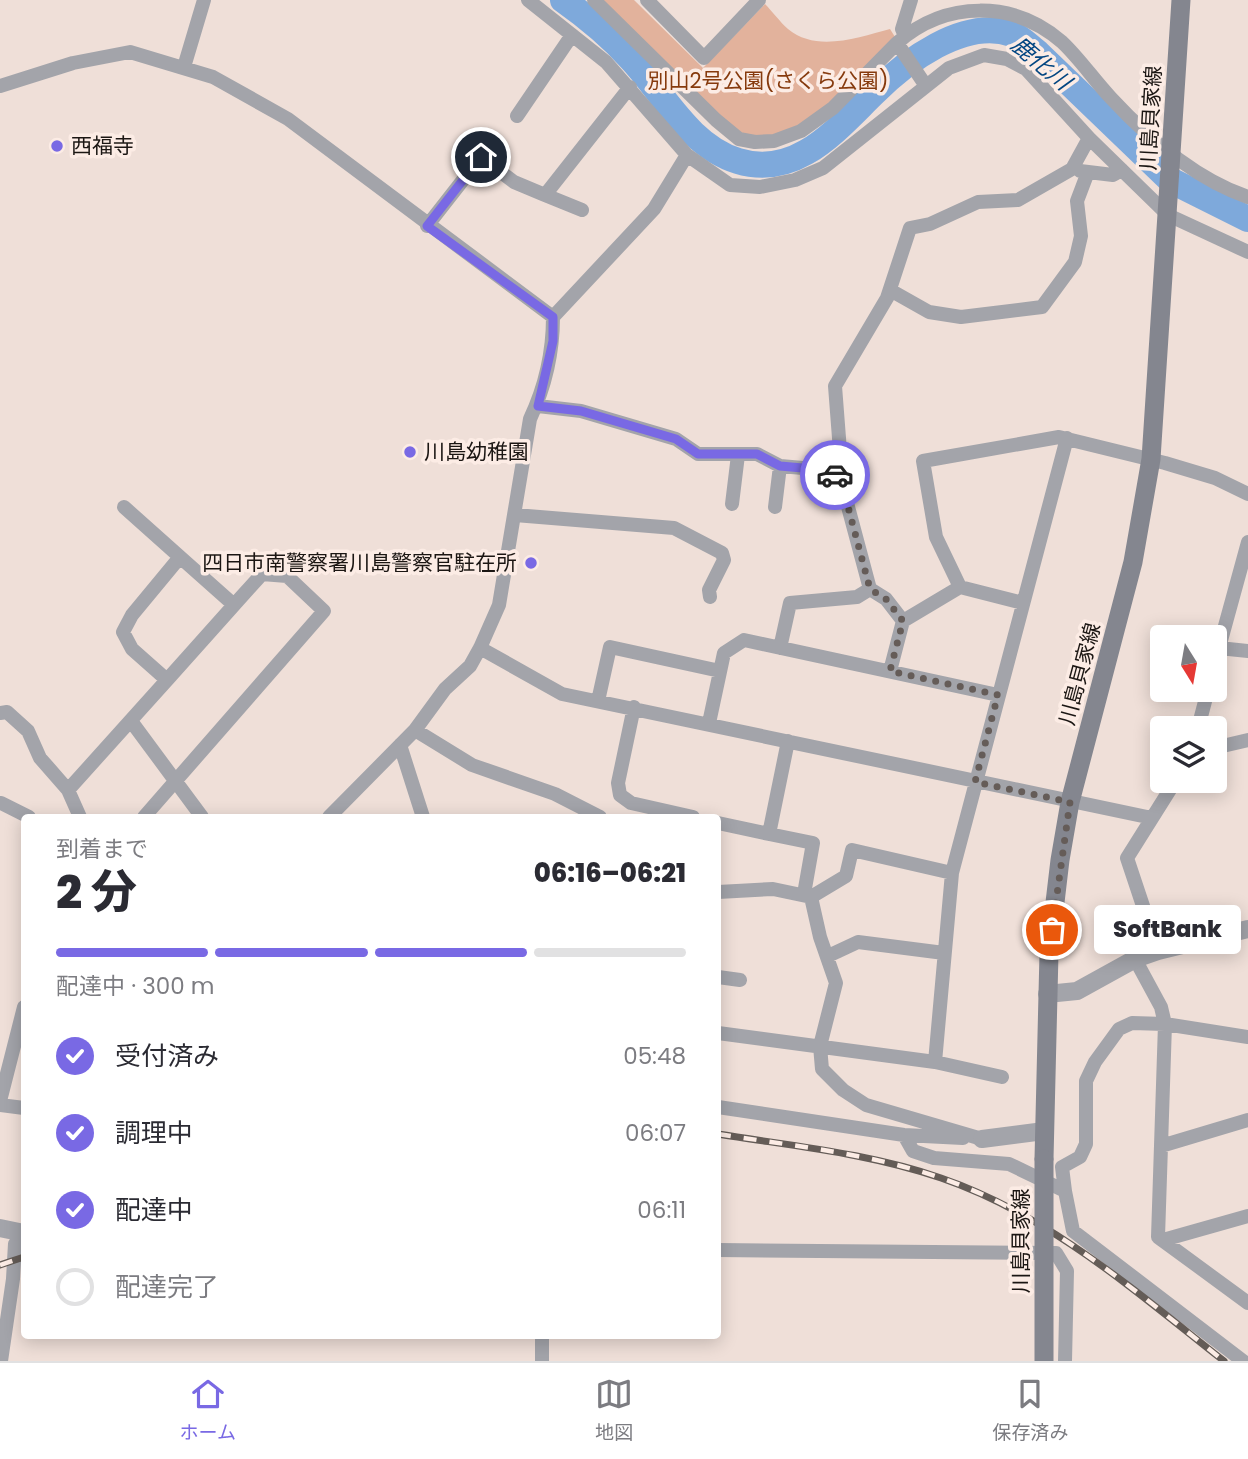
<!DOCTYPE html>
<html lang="ja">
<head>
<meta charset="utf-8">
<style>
  :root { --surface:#fff; --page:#f2f2f3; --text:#2b2b33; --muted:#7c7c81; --line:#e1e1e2; --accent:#7969e4 }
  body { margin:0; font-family:Poppins,"Noto Sans JP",sans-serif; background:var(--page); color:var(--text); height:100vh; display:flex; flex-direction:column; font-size:26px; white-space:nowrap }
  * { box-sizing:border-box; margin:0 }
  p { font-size:23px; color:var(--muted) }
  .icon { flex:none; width:38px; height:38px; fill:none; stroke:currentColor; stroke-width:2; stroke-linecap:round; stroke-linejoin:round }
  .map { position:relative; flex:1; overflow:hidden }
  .drawer { position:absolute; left:21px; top:814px; width:700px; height:525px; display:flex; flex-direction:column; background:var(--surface); border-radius:7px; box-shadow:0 4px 18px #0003 }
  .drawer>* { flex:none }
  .needle { width:46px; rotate:169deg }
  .tools { position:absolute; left:1150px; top:625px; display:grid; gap:14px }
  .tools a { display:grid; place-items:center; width:77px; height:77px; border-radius:7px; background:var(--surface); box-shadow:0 4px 18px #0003; font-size:35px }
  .pin { position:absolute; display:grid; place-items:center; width:60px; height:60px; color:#fff; margin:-30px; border:4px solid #fff; border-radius:50%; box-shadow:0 2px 7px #0007 }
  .courier { position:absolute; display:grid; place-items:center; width:70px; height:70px; margin:-35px; border:5px solid #7969e4; border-radius:50%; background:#fff; color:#222; box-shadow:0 2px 9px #0007 }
  .bubble { position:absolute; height:49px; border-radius:7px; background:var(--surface); box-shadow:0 4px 18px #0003; font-size:23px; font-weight:800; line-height:49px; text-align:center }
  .summary em { font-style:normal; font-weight:800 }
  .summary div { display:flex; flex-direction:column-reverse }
  .summary { display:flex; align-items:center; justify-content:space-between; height:119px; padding:0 35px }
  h1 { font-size:46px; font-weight:800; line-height:52px }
  .bar { display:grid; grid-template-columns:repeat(4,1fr); gap:10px 7px; align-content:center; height:84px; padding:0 35px }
  .bar i { height:9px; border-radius:5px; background:var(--line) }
  .bar .current { background:var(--accent) }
  .bar p { grid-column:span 4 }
  ol { padding:0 35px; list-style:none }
  li { display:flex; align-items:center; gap:21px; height:77px }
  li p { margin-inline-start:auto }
  li .icon { padding:7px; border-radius:50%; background:var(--accent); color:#fff; stroke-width:4 }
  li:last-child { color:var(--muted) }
  li i { width:38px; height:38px; border:4px solid var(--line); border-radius:50% }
  .dock { display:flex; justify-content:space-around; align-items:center; height:98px; border-top:2px solid var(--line); background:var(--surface); font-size:19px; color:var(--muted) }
  .dock a { display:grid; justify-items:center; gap:4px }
  .dock .current { color:var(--accent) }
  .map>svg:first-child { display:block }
  .green { fill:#e2b29c }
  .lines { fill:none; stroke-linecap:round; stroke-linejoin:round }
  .river { stroke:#7ea9db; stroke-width:26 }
  .minor { stroke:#a3a4aa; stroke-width:14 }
  .tertiary { stroke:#a3a4aa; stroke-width:18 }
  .secondary { stroke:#84868f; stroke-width:19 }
  .rail-casing { stroke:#645c57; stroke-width:7 }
  .rail { stroke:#fcece5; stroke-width:4.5; stroke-dasharray:13; stroke-linecap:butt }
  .secondary-bridge { stroke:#84868f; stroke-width:19 }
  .done { stroke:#655c58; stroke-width:7; stroke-dasharray:0 12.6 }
  .route { stroke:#7969e4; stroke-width:9 }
  .poi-dot { fill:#7969e4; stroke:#fcece5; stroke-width:2.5 }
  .labels { text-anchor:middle; stroke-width:7; stroke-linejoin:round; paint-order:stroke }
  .park-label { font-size:21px; fill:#863a0d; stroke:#fcece5 }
  .street-label { font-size:21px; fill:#1b1613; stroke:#fcece5 }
  .poi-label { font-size:21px; fill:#1b1613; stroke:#fcece5; text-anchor:start }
  .water-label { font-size:23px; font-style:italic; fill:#034682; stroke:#fcece5 }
</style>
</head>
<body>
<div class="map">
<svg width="1248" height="1361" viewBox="0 0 1248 1361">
  <rect width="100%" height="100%" fill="#efdfd8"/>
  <path class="green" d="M598 0H634L703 68 765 4C772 11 780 22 788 29 817 53 859 37 890 29L895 37 822 112 788 134 740 137Z"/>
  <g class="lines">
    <path class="river" d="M563 0C587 17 611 37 631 59 664 94 689 146 738 161 796 179 836 130 873 94 905 62 964 17 1012 34 1021 37 1030 47 1038 53L1170 180 1248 219"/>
    <path class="minor" d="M528 0 606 62 687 155 730 185 760 187 795 180 823 168 949 68 984 55 1007 59 1026 69 1089 138 1168 215 1248 252
      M594 0 716 120 739 139 755 142 774 141 801 131 833 108 897 43
      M647 0 704 58 759 0
      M905 36 902 29 911 0
      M184 67 204 0
      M0 86 73 63 130 52 213 77 288 119 553 317
      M926 86 897 43C946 0 1014 0 1062 42 1080 59 1094 80 1111 98 1149 139 1195 179 1248 197
      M517 116 572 35
      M1080 171 1113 175 1122 170
      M545 195 582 210
      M427 226 481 157 514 182 545 195 630 87
      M890 290 929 312 961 317 1042 307 1075 262 1081 236 1077 201 1088 172
      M538 406 581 411 676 439 698 454H757L780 466 826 470 840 451 835 386 887 298 910 228 930 224 978 202 1018 200 1072 169 1089 138
      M831 466 847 503 870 589
      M732 504 738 455
      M124 507 180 557
      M775 507 780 466
      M515 515 674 528 722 553 724 560 709 590 710 597
      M1023 603 960 587 936 537 923 461 1059 437 1165 463 1215 478 1248 494
      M480 648 562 694 1152 818
      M780 648 790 603 857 597 870 589 886 599 903 621
      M1219 648 1248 651
      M1214 666 1248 542
      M890 671 903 621 960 587
      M167 680 234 605
      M598 701 610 647 720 671
      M634 707 618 783 620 795 631 803 693 817
      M0 713 7 712 28 731 40 758 68 790 80 817
      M131 721 202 817
      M709 723 724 653 744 640 998 695
      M1198 728 1208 690
      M415 730 472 765 555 794 600 817
      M400 745 423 817
      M1214 748 1248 740
      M68 790 167 680 132 649 123 632 132 615 180 557 234 605 262 574 287 576 324 611 144 817
      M1 803 29 817
      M329 817 415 730 445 689 470 666 480 648 499 605 530 419C545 387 553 353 553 317L654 209 687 155
      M718 823 769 834 788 741
      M769 834 813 843 804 894
      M718 892 773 889 811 897 820 937 836 983 820 1046 822 1069 843 1090 866 1105 982 1139
      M811 897 846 876 852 850 952 873
      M1158 951 1127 858 1176 780
      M828 956 858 942 944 953
      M1135 959 1161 1007 1165 1024 1158 1237 1248 1303
      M718 977 740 980
      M718 1033 935 1062 1002 1077
      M935 1062 952 873 1067 438
      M0 1101 24 1007
      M0 1105 24 1108
      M718 1107 904 1135 963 1138
      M904 1135 913 1151 934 1158 1009 1164 1065 1191 1073 1231 1243 1361
      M1161 1146 1248 1120
      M1065 1191 1062 1167 1080 1157 1086 1144V1081L1095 1062 1119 1029 1132 1023 1165 1024 1248 1037
      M1163 1240 1248 1216
      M718 1250 1056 1253 1067 1271 1065 1361
      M542 1335V1361
      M1 1361 13 1279 15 1244 24 1232"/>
    <path class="tertiary" d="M1047 994 1077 991 1135 959 1158 951 1248 929
      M982 1139 1044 1131
      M0 1228 24 1233"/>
    <path class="secondary" d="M1044 1159 1049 953 1060 860 1070 802 1133 562 1151 459 1181 0"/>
    <g class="rail-casing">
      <path id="rail" d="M718 1134C792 1146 869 1153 941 1178 1049 1215 1135 1291 1224 1361
        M0 1265 24 1257"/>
    </g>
    <use href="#rail" class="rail"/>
    <path class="secondary-bridge" d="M1044 1361V1159"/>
  </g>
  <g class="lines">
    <path class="done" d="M835 475 847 503 870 589 886 599 903 621 890 671 998 695 975 782 1070 802 1052 930"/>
    <path class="route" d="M481 157 427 226 553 317V341L538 406 581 411 676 439 698 454H757L780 466 825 470 831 466 835 475"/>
  </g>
  <g class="poi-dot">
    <circle cx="57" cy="146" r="7"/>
    <circle cx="410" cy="452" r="7"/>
    <circle cx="531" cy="563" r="7"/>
  </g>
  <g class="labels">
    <g class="park-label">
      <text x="768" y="88">別山2号公園(さくら公園)</text>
    </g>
    <g class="street-label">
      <text transform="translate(1151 118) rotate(-87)" y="7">川島貝家線</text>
      <text transform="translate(1080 674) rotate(-75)" y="7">川島貝家線</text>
      <text transform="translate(1021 1241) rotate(-90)" y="7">川島貝家線</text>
    </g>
    <g class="poi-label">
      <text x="71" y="153">西福寺</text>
      <text x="424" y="459">川島幼稚園</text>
      <text x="517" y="570" text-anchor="end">四日市南警察署川島警察官駐在所</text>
    </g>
    <g class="water-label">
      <text transform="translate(1041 63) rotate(40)" y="8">鹿化川</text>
    </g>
  </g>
</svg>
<div class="tools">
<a><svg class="needle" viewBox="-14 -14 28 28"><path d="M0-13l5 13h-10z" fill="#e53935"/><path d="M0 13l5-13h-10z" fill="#7c7c81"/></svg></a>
<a><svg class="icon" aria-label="layers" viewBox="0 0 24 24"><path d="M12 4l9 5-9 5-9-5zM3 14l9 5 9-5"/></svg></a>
</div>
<div class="pin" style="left:1052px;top:930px;background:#ea580c"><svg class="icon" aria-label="bag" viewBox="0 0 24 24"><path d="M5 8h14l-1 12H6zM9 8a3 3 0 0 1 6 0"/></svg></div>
<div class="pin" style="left:481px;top:157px;background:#1f2937"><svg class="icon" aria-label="home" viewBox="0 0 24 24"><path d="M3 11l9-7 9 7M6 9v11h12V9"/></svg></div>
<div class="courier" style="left:835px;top:475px"><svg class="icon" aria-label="car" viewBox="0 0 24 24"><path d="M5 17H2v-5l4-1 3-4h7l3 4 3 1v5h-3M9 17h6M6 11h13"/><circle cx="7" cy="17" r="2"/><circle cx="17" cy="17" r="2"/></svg></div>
<div class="bubble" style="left:1094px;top:905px;width:147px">SoftBank</div>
<section class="drawer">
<div class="summary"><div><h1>2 分</h1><p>到着まで</p></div><em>06:16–06:21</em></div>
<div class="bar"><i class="current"></i><i class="current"></i><i class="current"></i><i></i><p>配達中 · 300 m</p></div>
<ol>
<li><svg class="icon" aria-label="check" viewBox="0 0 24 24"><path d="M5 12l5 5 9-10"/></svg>受付済み<p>05:48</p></li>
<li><svg class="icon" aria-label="check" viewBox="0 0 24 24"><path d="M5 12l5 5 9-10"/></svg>調理中<p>06:07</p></li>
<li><svg class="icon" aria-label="check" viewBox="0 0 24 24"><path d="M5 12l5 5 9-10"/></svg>配達中<p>06:11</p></li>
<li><i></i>配達完了</li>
</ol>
</section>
</div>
<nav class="dock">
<a class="current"><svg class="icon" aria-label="home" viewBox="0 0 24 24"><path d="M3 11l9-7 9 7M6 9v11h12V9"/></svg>ホーム</a>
<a><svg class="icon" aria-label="map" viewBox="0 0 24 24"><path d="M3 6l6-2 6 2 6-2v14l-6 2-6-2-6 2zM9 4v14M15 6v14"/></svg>地図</a>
<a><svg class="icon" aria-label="saved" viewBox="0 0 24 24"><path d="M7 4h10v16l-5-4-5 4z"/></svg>保存済み</a>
</nav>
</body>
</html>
